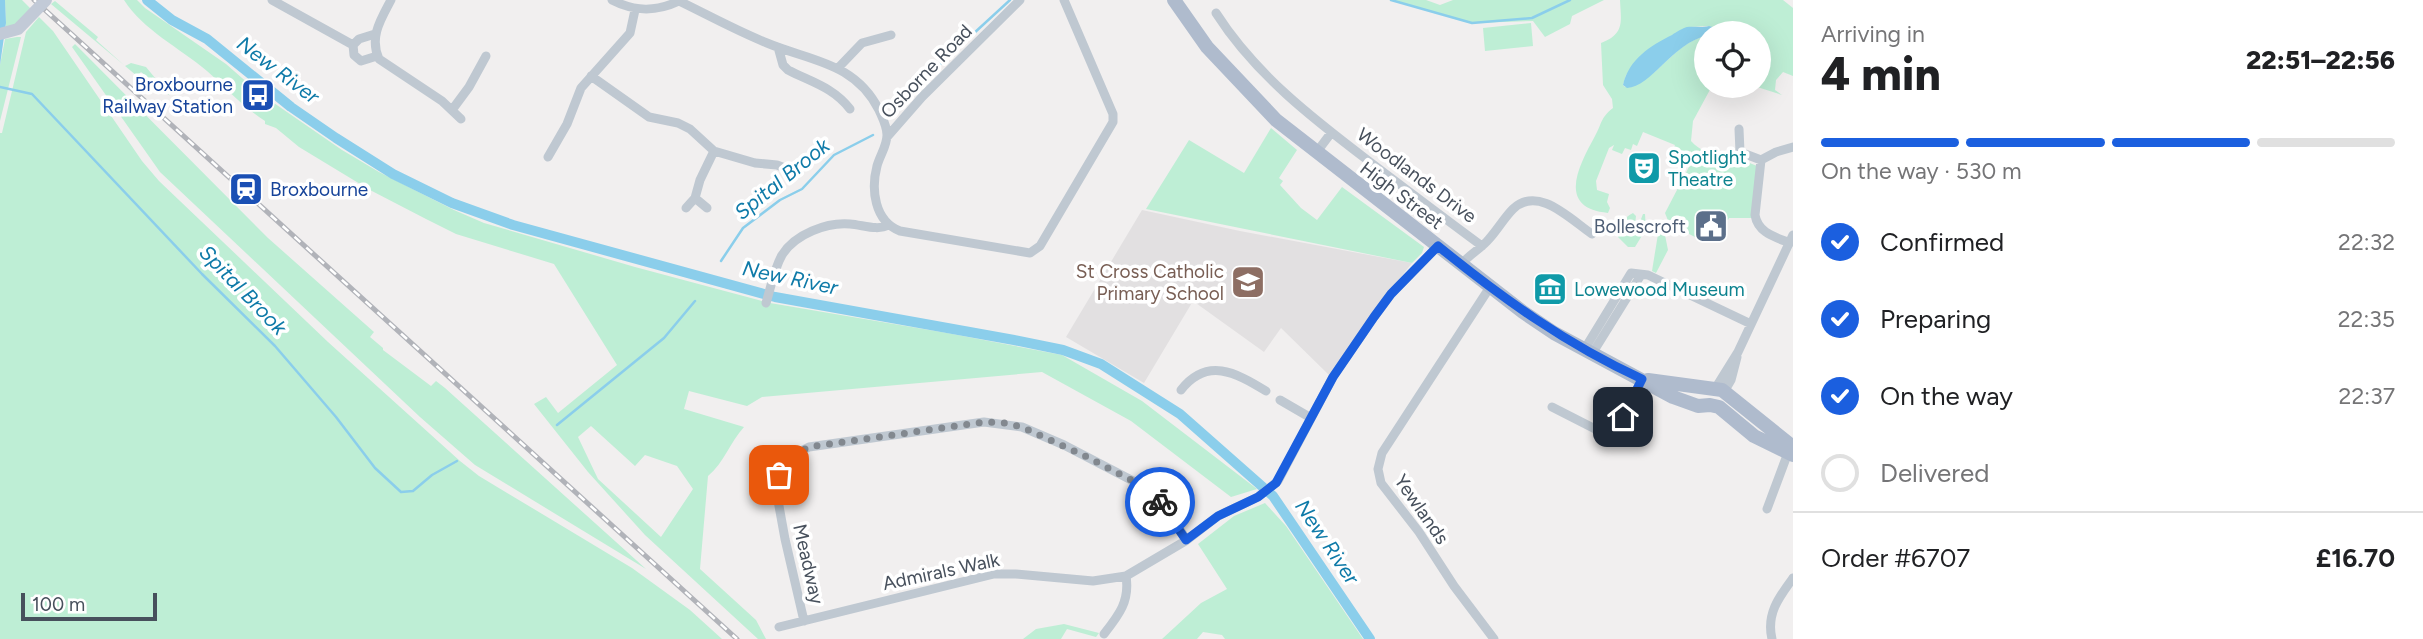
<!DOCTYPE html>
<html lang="en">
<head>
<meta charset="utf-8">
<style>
  :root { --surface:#fff; --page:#f2f2f2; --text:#202124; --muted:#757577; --line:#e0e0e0; --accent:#1b5fdf }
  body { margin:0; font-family:Figtree,sans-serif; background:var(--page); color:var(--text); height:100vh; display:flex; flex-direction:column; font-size:26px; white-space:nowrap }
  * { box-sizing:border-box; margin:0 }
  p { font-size:23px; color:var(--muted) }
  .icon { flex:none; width:38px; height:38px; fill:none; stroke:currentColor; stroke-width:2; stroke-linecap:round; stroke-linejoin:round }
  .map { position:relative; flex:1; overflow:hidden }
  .sheet { display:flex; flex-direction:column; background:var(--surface); width:630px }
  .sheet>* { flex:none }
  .fabs { position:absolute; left:1694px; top:21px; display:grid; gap:14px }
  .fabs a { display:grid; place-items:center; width:77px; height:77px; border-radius:50%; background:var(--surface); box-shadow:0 7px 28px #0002; font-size:35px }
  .scale { position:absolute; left:21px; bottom:18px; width:136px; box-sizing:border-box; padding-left:7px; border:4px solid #47505c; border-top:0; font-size:19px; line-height:24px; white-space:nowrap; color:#47505c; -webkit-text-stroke:5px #fff; paint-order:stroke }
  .pin { position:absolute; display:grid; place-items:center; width:60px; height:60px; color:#fff; margin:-30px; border-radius:14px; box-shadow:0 4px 10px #0006 }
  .courier { position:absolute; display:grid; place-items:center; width:70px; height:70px; margin:-35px; border:5px solid #1b5fdf; border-radius:50%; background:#fff; color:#222; box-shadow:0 2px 9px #0007 }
  .head em { font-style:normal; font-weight:800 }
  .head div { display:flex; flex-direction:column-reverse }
  .head { display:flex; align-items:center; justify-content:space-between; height:119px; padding:0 28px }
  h1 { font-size:46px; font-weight:800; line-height:52px }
  .bar { display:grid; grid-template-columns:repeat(4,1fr); gap:10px 7px; align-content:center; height:84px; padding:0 28px }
  .bar i { height:9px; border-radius:5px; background:var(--line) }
  .bar .active { background:var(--accent) }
  .bar p { grid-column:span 4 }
  .line { display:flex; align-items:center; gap:18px; padding:0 28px; border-top:2px solid var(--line) }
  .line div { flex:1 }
  ol { padding:0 28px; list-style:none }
  li { display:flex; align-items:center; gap:21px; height:77px }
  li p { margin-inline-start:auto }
  li .icon { padding:7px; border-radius:50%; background:var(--accent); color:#fff; stroke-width:4 }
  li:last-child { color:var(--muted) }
  li i { width:38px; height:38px; border:4px solid var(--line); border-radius:50% }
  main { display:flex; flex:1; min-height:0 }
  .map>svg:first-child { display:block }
  .education { fill:#e2e0e1 }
  .green { fill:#beeed5; fill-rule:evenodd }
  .water { fill:#8bceeb }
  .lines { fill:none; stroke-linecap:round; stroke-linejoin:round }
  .stream { stroke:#8bceeb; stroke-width:2.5 }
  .canal { stroke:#8bceeb; stroke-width:10 }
  .street { stroke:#bfc8d1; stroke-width:9 }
  .primary { stroke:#afbbcd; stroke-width:14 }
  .rail-casing { stroke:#b1b3b9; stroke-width:5 }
  .rail { stroke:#fff; stroke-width:2.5; stroke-dasharray:8; stroke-linecap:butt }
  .secondary-bridge { stroke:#c2cad7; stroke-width:12 }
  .done { stroke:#82888f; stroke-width:7; stroke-dasharray:0 12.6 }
  .route { stroke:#1b5fdf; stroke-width:9 }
  .labels { text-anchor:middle; stroke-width:7; stroke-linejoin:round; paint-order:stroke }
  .street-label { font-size:19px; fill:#47505c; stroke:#fff }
  .transit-label { font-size:19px; fill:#164399; stroke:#fff; text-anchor:end }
  .culture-label { font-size:19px; fill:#0d838f; stroke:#fff; text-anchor:start }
  .service-label { font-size:19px; fill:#4e5e75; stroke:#fff; text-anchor:end }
  .education-label { font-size:19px; fill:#785e54; stroke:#fff; text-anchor:end }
  .water-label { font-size:21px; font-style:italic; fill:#0e7aa8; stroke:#fff }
</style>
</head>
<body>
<main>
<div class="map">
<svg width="1793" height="639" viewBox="0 0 1793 639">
  <rect width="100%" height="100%" fill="#f1efef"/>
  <path class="education" d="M1142 210 1240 231 1412 263 1367 320 1330 376 1281 328 1264 352 1193 301 1144 383 1066 337Z"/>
  <path class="green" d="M5 0H22L31 9 15 25 6 28Z
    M124 0H137L145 8 226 64 258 92 342 150 379 172 454 210 484 223 635 267 770 303 947 333 1062 355 1142 401 1257 489 1231 497 1131 421 1042 372 762 397 747 406 689 391 684 409 744 427C730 442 724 463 708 476L700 569 756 620 766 639H758L645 535 588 472 534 404 546 397 558 413 617 365 554 264 456 234 426 219 370 190 299 147 276 128 265 124V121C243 107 226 88 207 71 180 48 143 30 124 0ZM591 426 635 466 645 455 677 466 693 489 661 537 598 479 578 437Z
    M1392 0H1426L1440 5 1453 0H1604L1572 16 1570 24 1545 37 1533 21 1472 23Z
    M1620 0H1783L1793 8V76L1783 72 1776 80 1775 90 1782 95 1754 86H1759V33H1716L1717 30 1709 26 1690 27 1626 75 1623 85 1625 87C1656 84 1672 43 1706 36V86H1712L1693 121 1691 141C1709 161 1735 155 1757 166L1753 218H1729L1728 220 1708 210 1695 237 1675 227 1663 229 1664 225 1669 223 1665 213 1691 163V151L1682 157 1672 152 1675 145 1643 132 1637 146 1633 144 1631 150 1625 148 1622 154 1612 150 1614 145 1609 148 1596 181 1597 190 1609 194 1607 202 1610 208 1608 213C1555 208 1580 164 1595 136 1602 124 1600 118 1613 108L1612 99 1603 85 1601 43C1625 34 1621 22 1620 0Z
    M55 1 98 37 96 40 125 66 131 63 146 67 170 96 141 72 137 76 51 4Z
    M39 17 53 31 142 161 159 181 328 342 460 461 479 476 632 568 690 610 722 639H0V133H2L26 32Z
    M1531 23 1533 46 1485 51 1483 28Z
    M17 37H21L0 121V65L5 39Z
    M75 44 268 238 374 332 370 337 383 348V350L431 386 436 381 445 388 646 569 475 465 420 417 160 172 72 47Z
    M1271 128 1297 150 1279 178 1283 181 1280 185 1301 208 1317 220 1342 187 1424 247 1422 253 1412 263 1146 209 1189 140 1244 173Z
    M1633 213 1636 216 1635 225 1638 227 1643 214H1645L1646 229 1635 247H1628L1618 237C1618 225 1623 218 1633 213Z
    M1658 234 1665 235 1668 250 1656 273 1652 271Z
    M1265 503 1286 526 1363 639H1225L1222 635 1203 632 1197 639H1162L1201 603 1227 589 1198 544 1234 516Z
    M1064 624 1099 633 1096 637 1067 629 1061 639H1023L1036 629Z"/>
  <path class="water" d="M0 0H5L6 23 0 65Z
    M1709 26 1716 28V33H1706V36C1673 43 1651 87 1627 88L1623 85C1629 59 1650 46 1672 35 1676 32 1683 28 1687 27 1694 26 1701 28 1709 26Z"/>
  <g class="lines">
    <path class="stream" d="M1391 0 1472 23 1532 18 1570 0
      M0 87 32 94 202 274 275 346 336 417 375 468 401 492 413 491 432 475 457 461
      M899 102 1010 0
      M721 261 743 228 780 200 802 189 834 155 873 135
      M557 425 664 338 695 301"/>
    <path class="canal" d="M147 0 172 20 207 39 291 107 336 138 393 174 452 203 513 225 775 297 1014 340 1063 350 1101 364 1180 414 1273 496 1370 639"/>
    <path class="street" d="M272 0 353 45
      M391 0C381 19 369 37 379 59L442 101 461 119
      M612 0C635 12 656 12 679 1 708 15 737 31 767 43 810 61 855 62 879 110 882 117 887 126 887 135 887 146 880 155 877 166 871 189 874 221 900 231L1030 253 1040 246 1113 122V114L1064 0
      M1216 13C1255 74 1312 118 1370 162 1407 190 1444 218 1482 246
      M353 45 354 55 361 61 377 56
      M353 45 359 39 375 34
      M778 47 783 65 788 70C811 82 833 87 850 109
      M839 67 862 43 891 35
      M591 76 649 117 678 123 690 129 714 151 755 163 777 165 793 171
      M452 110 469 87 486 56
      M1739 129 1740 152 1761 160
      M887 137 922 97 1020 0
      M1316 153 1331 133
      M548 157 567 124 581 88 630 33 635 10
      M695 198 707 208
      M686 208 695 198 700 180 714 151
      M1790 243C1775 237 1758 233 1755 215L1761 160 1776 152 1793 147
      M1461 265C1469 254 1481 249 1489 239 1498 229 1504 218 1513 209 1538 185 1570 219 1592 234
      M1490 287 1382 453 1378 469 1381 483 1419 532 1454 586 1494 639
      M766 303C771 287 774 269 782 255 795 234 827 222 850 224 863 225 878 231 888 225
      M1584 350 1631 273 1648 275 1751 324
      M1592 354 1641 275
      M1715 389 1738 352 1793 235
      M1181 390C1207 357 1235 372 1266 391
      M1724 392 1731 380 1737 357
      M1280 400 1311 418
      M1552 407 1603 433H1611L1620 426 1642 379
      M1767 509 1789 450
      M804 621 785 539 775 484 782 469 793 455 809 447 984 422 1022 427 1064 445 1137 483 1159 500 1187 540
      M779 627 994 574H1016L1093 581 1126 576 1187 540 1218 516 1258 497 1278 481 1333 377 1374 317 1391 294 1438 246
      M1104 634C1119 615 1130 601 1126 576
      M1772 639C1766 614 1779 597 1793 578"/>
    <path class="primary" d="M1174 0 1207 47 1276 120 1523 312 1554 333 1673 397 1698 406 1710 405 1719 407 1754 436 1793 455
      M1648 380 1722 390 1793 447"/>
    <g class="rail-casing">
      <path id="rail" d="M34 0 737 639"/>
    </g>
    <use href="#rail" class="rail"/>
    <path class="secondary-bridge" d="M0 34 18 29 46 0"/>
  </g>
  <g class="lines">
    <path class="done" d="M779 475 793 455 809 447 984 422 1006 423 1022 427 1085 456 1137 483 1152 493 1160 502"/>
    <path class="route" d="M1160 502 1186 540 1218 516 1258 497 1276 483 1333 377 1374 317 1391 294 1438 246C1502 298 1566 344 1642 379L1623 417"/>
  </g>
  <defs>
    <g id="bus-square" transform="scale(1.75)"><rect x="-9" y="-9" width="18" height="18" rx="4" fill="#1a4fb4" stroke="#fff"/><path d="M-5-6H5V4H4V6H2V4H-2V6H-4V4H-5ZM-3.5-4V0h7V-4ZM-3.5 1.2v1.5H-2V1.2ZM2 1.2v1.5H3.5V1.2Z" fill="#fff"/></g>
    <g id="theatre-square" transform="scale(1.75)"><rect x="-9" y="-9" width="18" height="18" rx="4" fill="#0f9aa8" stroke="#fff"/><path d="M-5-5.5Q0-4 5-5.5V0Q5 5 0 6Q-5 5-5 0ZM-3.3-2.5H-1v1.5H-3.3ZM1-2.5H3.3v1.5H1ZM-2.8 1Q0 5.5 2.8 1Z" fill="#fff"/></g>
    <g id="station-square" transform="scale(1.75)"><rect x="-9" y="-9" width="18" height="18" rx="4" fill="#1a4fb4" stroke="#fff"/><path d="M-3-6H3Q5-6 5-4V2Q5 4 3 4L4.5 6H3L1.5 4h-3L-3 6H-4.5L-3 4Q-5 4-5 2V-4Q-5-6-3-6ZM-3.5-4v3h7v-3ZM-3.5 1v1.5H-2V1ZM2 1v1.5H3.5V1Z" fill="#fff"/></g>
    <g id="civic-square" transform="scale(1.75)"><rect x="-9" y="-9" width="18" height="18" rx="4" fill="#5c6f8a" stroke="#fff"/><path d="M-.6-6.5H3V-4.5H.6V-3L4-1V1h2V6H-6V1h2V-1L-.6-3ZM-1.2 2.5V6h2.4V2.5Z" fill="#fff"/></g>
    <g id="school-square" transform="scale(1.75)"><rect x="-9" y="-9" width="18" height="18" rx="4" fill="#8d6e63" stroke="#fff"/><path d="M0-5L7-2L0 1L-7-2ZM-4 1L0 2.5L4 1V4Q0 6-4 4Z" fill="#fff"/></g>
    <g id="museum-square" transform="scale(1.75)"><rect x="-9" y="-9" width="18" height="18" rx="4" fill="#0f9aa8" stroke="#fff"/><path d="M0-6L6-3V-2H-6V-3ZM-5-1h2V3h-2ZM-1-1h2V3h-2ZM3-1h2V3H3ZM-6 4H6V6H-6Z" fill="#fff"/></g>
  </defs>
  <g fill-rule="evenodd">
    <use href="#bus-square" x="258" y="95"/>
    <use href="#theatre-square" x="1644" y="168"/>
    <use href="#station-square" x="246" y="189"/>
    <use href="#civic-square" x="1711" y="226"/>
    <use href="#school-square" x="1248" y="282"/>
    <use href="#museum-square" x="1550" y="289"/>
  </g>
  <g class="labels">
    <g class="street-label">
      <text transform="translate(926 71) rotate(-46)" y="7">Osborne Road</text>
      <text transform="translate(1417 175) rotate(37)" y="7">Woodlands Drive</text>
      <text transform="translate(1402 195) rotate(37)" y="7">High Street</text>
      <text transform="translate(1422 509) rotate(55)" y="7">Yewlands</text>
      <text transform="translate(809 564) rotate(77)" y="7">Meadway</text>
      <text transform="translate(941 571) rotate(-12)" y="7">Admirals Walk</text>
    </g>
    <g class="transit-label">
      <text x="233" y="91">Broxbourne<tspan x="233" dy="22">Railway Station</tspan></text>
      <text x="270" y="196" text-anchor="start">Broxbourne</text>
    </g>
    <g class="culture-label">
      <text x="1668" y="164">Spotlight<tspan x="1668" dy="22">Theatre</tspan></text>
      <text x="1574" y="296">Lowewood Museum</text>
    </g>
    <g class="service-label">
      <text x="1686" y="233">Bollescroft</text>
    </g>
    <g class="education-label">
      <text x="1224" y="278">St Cross Catholic<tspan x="1224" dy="22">Primary School</tspan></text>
    </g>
    <g class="water-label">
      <text transform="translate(278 70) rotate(37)" y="7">New River</text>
      <text transform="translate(782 179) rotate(-39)" y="7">Spital Brook</text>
      <text transform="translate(790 278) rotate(12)" y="7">New River</text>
      <text transform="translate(243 290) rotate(46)" y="7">Spital Brook</text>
      <text transform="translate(1327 542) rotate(56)" y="7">New River</text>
    </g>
  </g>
</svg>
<div class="fabs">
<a><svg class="icon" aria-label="locate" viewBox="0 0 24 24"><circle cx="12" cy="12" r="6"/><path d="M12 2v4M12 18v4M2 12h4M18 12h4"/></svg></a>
</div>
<div class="scale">100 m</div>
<div class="pin" style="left:779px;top:475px;background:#ea580c"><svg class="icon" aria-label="bag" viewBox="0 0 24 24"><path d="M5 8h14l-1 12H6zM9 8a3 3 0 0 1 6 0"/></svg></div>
<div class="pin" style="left:1623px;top:417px;background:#1f2937"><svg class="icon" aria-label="home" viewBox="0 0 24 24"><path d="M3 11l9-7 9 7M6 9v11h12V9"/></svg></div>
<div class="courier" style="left:1160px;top:502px"><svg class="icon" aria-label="bike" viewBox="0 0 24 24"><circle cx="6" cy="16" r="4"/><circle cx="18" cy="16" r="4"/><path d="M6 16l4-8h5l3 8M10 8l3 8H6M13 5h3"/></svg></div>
</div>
<section class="sheet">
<div class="head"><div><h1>4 min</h1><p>Arriving in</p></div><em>22:51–22:56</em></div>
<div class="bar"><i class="active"></i><i class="active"></i><i class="active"></i><i></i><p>On the way · 530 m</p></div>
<ol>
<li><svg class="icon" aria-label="check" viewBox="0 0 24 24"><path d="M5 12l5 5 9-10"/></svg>Confirmed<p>22:32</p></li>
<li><svg class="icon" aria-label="check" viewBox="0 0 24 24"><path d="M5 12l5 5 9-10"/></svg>Preparing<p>22:35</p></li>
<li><svg class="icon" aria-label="check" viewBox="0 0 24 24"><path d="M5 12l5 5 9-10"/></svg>On the way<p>22:37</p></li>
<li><i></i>Delivered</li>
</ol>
<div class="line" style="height:91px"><div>Order #6707</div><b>£16.70</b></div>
</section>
</main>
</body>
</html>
